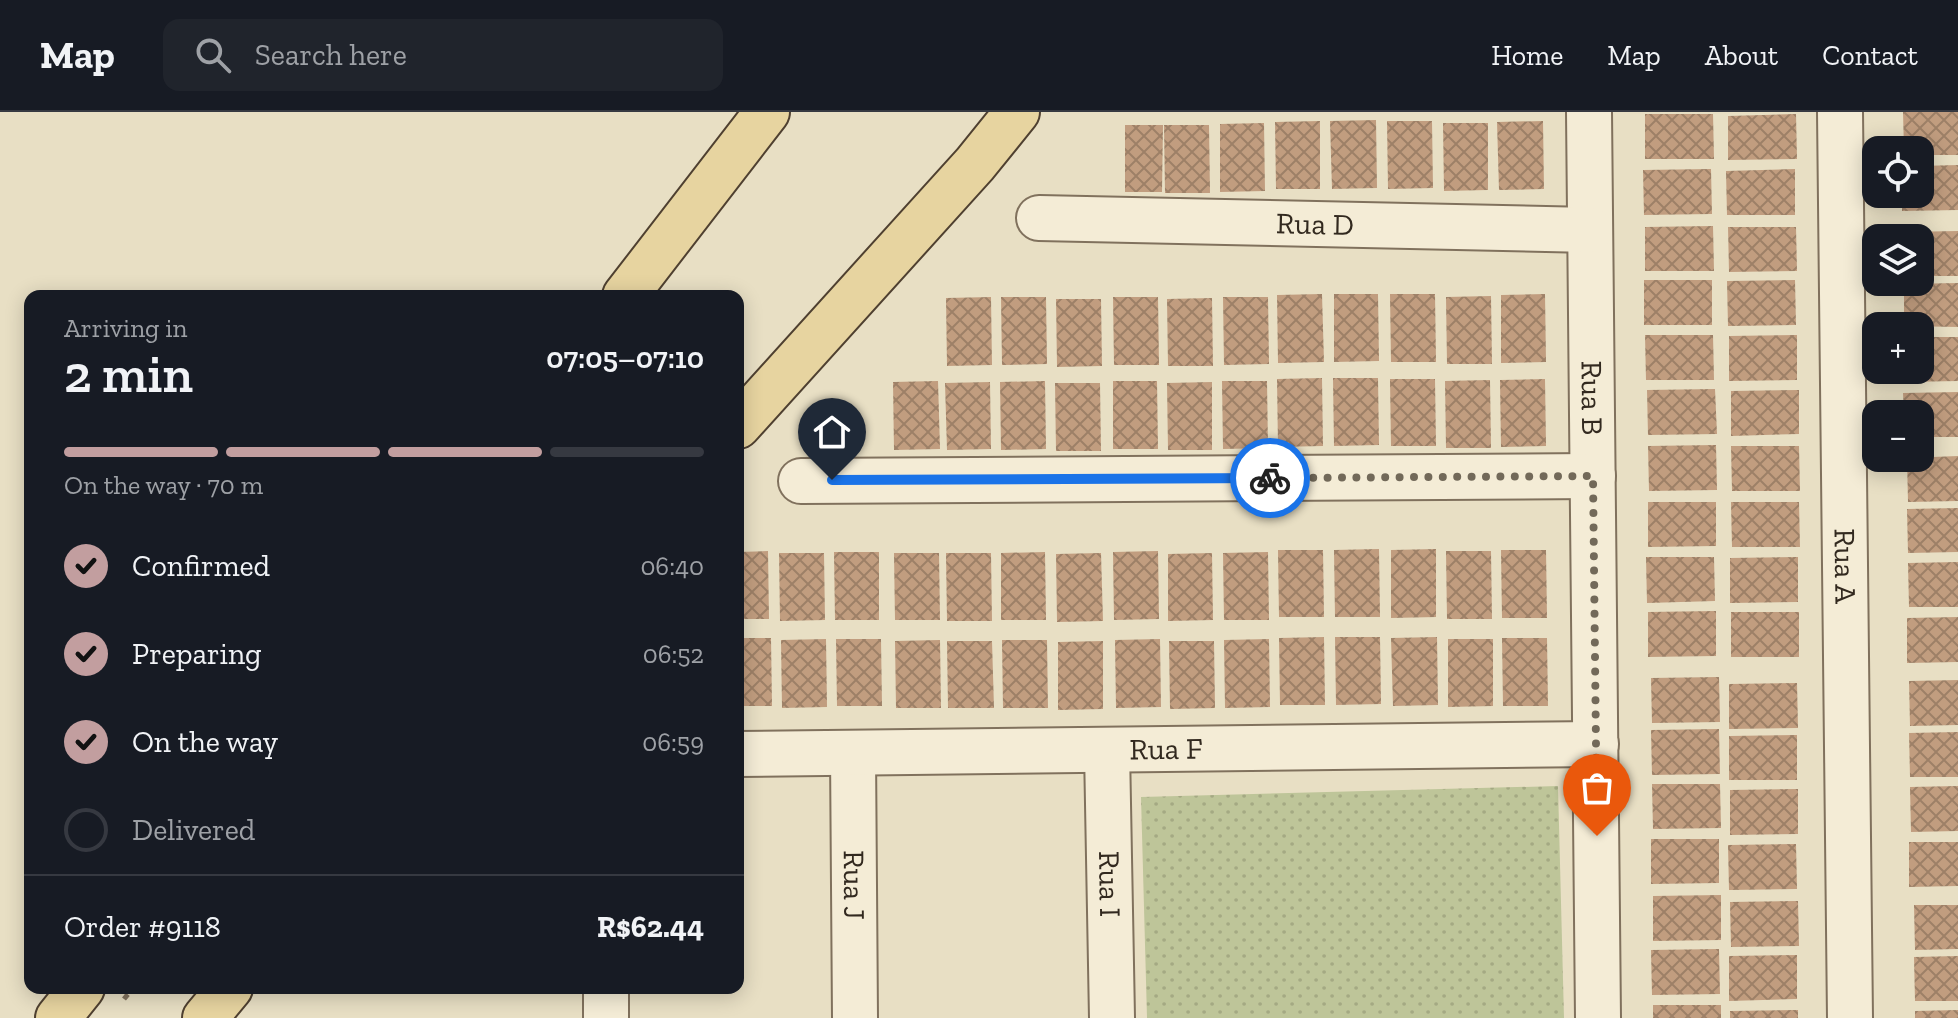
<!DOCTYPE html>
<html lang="en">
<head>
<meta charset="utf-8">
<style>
  :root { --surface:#171b24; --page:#20242c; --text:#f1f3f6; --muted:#9ea1a6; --line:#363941; --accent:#c29e9f }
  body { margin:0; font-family:"Zilla Slab",serif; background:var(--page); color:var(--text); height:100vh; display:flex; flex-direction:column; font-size:30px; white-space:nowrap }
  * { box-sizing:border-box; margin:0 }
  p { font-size:26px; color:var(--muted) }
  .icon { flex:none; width:44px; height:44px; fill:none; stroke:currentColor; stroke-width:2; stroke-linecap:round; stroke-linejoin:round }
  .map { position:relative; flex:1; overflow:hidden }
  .sheet { position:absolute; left:24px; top:178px; width:720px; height:704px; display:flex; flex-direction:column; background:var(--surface); border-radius:16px; box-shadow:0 4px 20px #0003 }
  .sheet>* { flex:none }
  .fabs { position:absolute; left:1862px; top:24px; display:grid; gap:16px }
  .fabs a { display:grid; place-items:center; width:72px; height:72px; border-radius:16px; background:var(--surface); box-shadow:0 4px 20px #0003; font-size:40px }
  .pin { position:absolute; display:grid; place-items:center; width:68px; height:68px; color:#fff; margin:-82px -34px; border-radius:50% 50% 50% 0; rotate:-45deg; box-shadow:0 0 8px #0007 }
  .pin .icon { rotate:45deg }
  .courier { position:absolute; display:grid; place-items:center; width:80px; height:80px; margin:-40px; border:6px solid #1a73e8; border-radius:50%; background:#fff; color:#222; box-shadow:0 2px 10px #0007 }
  .headline em { font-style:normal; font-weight:600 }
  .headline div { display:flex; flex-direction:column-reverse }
  .headline { display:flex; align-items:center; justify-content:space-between; height:136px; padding:0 40px }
  h1 { font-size:52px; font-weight:600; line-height:60px }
  .bar { display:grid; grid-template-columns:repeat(4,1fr); gap:12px 8px; align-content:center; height:96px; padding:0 40px }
  .bar i { height:10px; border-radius:6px; background:var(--line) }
  .bar .active { background:var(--accent) }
  .bar p { grid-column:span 4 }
  .line { display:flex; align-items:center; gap:20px; padding:0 40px; border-top:2px solid var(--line) }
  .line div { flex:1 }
  ol { padding:0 40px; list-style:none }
  li { display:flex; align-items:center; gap:24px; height:88px }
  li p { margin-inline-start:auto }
  li .icon { padding:8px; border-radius:50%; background:var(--accent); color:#111; stroke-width:4 }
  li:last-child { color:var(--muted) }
  li i { width:44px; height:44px; border:4px solid var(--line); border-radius:50% }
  header { display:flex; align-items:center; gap:48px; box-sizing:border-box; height:112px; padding:0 40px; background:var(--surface); border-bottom:2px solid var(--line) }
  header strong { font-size:38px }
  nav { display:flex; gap:44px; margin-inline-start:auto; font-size:28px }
  .search { width:560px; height:72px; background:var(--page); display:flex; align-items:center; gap:20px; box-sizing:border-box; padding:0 28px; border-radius:16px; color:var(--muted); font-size:30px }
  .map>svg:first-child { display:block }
  .grass { fill:url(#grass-dots) }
  .building { fill:url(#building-cross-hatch) }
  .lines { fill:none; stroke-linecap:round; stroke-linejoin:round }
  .minor-casing { stroke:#80715d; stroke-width:48 }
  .major-casing { stroke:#4f4030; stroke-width:48 }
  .path { stroke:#80715d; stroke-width:5; stroke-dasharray:6 4; stroke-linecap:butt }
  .minor { stroke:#f4ecd6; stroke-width:44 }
  .major { stroke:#e7d4a0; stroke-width:44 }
  .done { stroke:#726959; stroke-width:8; stroke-dasharray:0 14.4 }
  .route { stroke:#1a73e8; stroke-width:10 }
  .labels { text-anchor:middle; stroke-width:6; stroke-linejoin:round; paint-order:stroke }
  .street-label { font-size:30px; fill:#32291f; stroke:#f0e9d3 }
</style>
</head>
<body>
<header>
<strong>Map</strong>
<div class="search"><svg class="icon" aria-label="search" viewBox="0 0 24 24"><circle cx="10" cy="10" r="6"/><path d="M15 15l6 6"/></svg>Search here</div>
<nav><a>Home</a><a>Map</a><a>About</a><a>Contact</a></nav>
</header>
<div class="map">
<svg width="1958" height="906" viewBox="0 0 1958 906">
  <defs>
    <pattern id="grass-dots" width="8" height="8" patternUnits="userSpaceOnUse" patternTransform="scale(2)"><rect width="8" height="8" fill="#bec599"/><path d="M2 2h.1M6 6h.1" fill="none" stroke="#a4a983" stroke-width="1.8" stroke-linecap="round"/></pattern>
    <pattern id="building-cross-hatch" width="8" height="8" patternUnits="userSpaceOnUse" patternTransform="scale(2)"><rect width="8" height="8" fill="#c19d7f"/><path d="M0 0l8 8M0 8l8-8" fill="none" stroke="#9d8067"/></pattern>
  </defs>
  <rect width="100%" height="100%" fill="#e8dfc4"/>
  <path class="grass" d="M1558 674 1564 906H1147L1141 685Z"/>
  <path class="building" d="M1903 0H1958V43H1920V38H1904Z
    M1645 2H1713L1714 47H1645Z
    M1796 2 1797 47 1728 48V4Z
    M1376 8 1377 76 1332 77 1330 9Z
    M1320 9V77H1276L1275 10Z
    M1387 9H1432L1433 76 1388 77Z
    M1543 9 1544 77 1499 78 1497 10Z
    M1264 11 1265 79 1220 80V12Z
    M1443 11H1488V78L1444 79Z
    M1125 13H1163L1162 80H1125Z
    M1164 13H1209L1210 81H1165Z
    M1958 53V98L1902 99V82H1920V54Z
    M1711 57 1712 102 1644 103 1643 58Z
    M1795 57V103H1727L1726 59Z
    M1713 114 1714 159H1645V115Z
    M1728 115H1796L1797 159 1729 160Z
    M1958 119V164H1920V126H1904V120Z
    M1644 168H1712V213H1644Z
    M1795 168 1796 213 1728 214 1727 169Z
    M1958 171V215L1904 214V172Z
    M1322 182 1324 250 1278 251 1277 183Z
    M1334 182H1378L1379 249 1334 250Z
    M1390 182H1435L1436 250H1391Z
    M1545 182 1546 250 1501 251V183Z
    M1491 184 1492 252H1447L1446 185Z
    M991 185 992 253 947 254 946 186Z
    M1001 185H1046L1047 252 1002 253Z
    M1113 185H1158L1159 253H1114Z
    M1223 185H1268L1269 252 1224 253Z
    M1212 186 1213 254H1168L1167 187Z
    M1056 187H1101L1102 254 1057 255Z
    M1645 223H1713L1714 268H1646Z
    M1797 223V268L1729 269V224Z
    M1920 225H1958V269L1905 270V258H1920Z
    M1322 266 1323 334 1278 335 1277 267Z
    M1333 266H1378L1379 333 1334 334Z
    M1390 267H1435L1436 334H1391Z
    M1545 267 1546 334 1501 335 1500 268Z
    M1490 268 1491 336H1446L1445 269Z
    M938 269 940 337 894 338 893 270Z
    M1045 269 1046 337 1001 338 1000 270Z
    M1113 269H1157L1158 337H1113Z
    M1222 269H1267L1268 336 1223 337Z
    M990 270 991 337 947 338 945 271Z
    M1212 270V338H1168L1167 271Z
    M1055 271H1100L1101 339H1056Z
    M1715 277 1717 322 1648 323 1647 278Z
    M1799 278V322L1731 324V279Z
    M1958 280V325H1920V302H1904L1903 281Z
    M1716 333 1717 378 1649 379 1648 334Z
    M1731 334H1799L1800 379H1732Z
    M1958 344V389L1908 390 1907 346Z
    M1648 390H1716V434L1648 435Z
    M1731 390H1799L1800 435H1732Z
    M1958 396V440L1908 441 1907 397Z
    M1379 437 1380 505H1335L1334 438Z
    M1436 437V505L1391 506V438Z
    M1278 438H1323L1324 505H1279Z
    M1501 438H1546L1547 506H1502Z
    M768 439 769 507H738V440Z
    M1158 439 1159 507 1114 508 1113 440Z
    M1446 439H1491L1492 507H1447Z
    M834 440H879V508H835Z
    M1045 440 1046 508H1001V441Z
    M1268 440 1269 508H1224L1223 441Z
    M779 441H824L825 508 780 509Z
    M894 441H939L940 508H895Z
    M946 441H991L992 509H947Z
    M1101 441 1103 509 1057 510 1056 442Z
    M1212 441 1213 508 1168 509V442Z
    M1646 445H1714L1715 489 1647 491Z
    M1798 445V490L1730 491V446Z
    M1958 450V495H1909L1908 451Z
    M1716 499V544L1648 545V500Z
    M1731 500H1799V545H1731Z
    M1958 505V550L1907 551V506Z
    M1324 525 1325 593H1280L1279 526Z
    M1335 525H1380L1381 592 1336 593Z
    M1437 525 1438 593 1393 594 1391 526Z
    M738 526H771L772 594H738Z
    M1502 526H1547L1548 594H1503Z
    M826 527 827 595 782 596 781 528Z
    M836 527H881L882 594H837Z
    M1160 527 1161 595 1116 596 1115 528Z
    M1269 527 1270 595 1225 596 1224 528Z
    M1448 527H1493V594L1448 595Z
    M940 528 941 596H896L895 529Z
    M1002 528H1047L1048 596H1003Z
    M947 529H992L994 596H948Z
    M1103 529V597L1058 598V530Z
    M1169 529H1214L1215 596 1170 597Z
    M1719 565 1720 610 1652 611 1651 566Z
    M1958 568V613L1910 614 1909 569Z
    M1797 571 1798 616 1729 617V572Z
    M1719 617 1720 662 1652 663 1651 618Z
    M1958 620V665H1910L1909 621Z
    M1797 623V668H1729V624Z
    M1652 672H1720L1721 716 1653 717Z
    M1958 674V719L1911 720 1910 675Z
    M1798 677V722L1730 723V678Z
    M1651 727H1719V771L1651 772Z
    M1909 730H1958V774L1909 775Z
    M1796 732 1797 777 1729 778 1728 733Z
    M1721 783V828L1653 829V784Z
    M1798 789 1799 834 1731 835 1730 790Z
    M1914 793H1958V837L1915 838Z
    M1719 837 1720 882 1652 883 1651 838Z
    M1797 843V887L1729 889V844Z
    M1958 844V889H1915L1914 845Z
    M1653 893H1721V906H1653Z
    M1798 898V906H1730V899Z
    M1958 898V906H1915V899Z"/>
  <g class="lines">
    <g class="minor-casing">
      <g id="minor">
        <path id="s1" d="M1589 0 1598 906"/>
        <path id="s2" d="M1840 0 1850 906"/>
        <path id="s3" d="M1039 106 1590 118"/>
        <path d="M801 369 1593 364"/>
        <path id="s4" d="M1107 638 1112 906"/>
        <path id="s5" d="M853 641 855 906"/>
        <path id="s6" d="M738 642 1596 632"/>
        <path d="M606 876V906"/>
      </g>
    </g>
    <g class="major-casing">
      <path id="major" d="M625 184 767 0
        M738 314 975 52 1017 0
        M58 906 82 876
        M205 906 230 876"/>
    </g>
    <path class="path" d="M124 887 133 876"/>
    <use href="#minor" class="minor"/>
    <use href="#major" class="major"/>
  </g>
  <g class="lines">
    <path class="done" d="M1270 366 1593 364 1597 724"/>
    <path class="route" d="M832 368 1270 366"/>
  </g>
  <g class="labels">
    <g class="street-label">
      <text dy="10" stroke="none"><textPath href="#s3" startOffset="276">Rua D</textPath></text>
      <text dy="10" stroke="none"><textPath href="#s1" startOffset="286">Rua B</textPath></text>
      <text dy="10" stroke="none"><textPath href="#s2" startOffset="454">Rua A</textPath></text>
      <text dy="10" stroke="none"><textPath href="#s6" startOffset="428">Rua F</textPath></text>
      <text dy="10" stroke="none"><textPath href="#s4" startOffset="134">Rua I</textPath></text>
      <text dy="10" stroke="none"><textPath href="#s5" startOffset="132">Rua J</textPath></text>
    </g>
  </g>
</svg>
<div class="fabs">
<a><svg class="icon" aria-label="locate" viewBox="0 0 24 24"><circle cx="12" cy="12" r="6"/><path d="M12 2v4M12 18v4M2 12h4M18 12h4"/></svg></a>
<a><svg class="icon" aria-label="layers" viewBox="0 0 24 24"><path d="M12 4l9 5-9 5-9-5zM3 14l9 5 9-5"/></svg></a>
<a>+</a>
<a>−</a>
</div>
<div class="pin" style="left:1597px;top:724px;background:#ea580c"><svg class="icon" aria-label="bag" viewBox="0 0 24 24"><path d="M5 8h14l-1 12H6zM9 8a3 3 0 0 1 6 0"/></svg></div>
<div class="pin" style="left:832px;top:368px;background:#1f2937"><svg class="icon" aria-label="home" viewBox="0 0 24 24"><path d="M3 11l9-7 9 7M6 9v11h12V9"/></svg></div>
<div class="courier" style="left:1270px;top:366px"><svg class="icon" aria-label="bike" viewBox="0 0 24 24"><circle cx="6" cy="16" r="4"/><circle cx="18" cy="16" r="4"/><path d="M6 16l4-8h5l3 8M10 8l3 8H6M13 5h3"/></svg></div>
<section class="sheet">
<div class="headline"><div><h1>2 min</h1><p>Arriving in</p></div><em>07:05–07:10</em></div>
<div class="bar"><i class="active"></i><i class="active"></i><i class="active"></i><i></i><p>On the way · 70 m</p></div>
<ol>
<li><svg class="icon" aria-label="check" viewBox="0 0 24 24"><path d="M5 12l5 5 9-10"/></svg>Confirmed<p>06:40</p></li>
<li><svg class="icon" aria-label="check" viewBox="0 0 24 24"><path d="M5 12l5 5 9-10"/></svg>Preparing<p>06:52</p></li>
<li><svg class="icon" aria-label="check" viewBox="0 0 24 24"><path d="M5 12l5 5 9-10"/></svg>On the way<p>06:59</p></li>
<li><i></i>Delivered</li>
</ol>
<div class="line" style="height:104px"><div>Order #9118</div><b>R$62.44</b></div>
</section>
</div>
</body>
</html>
